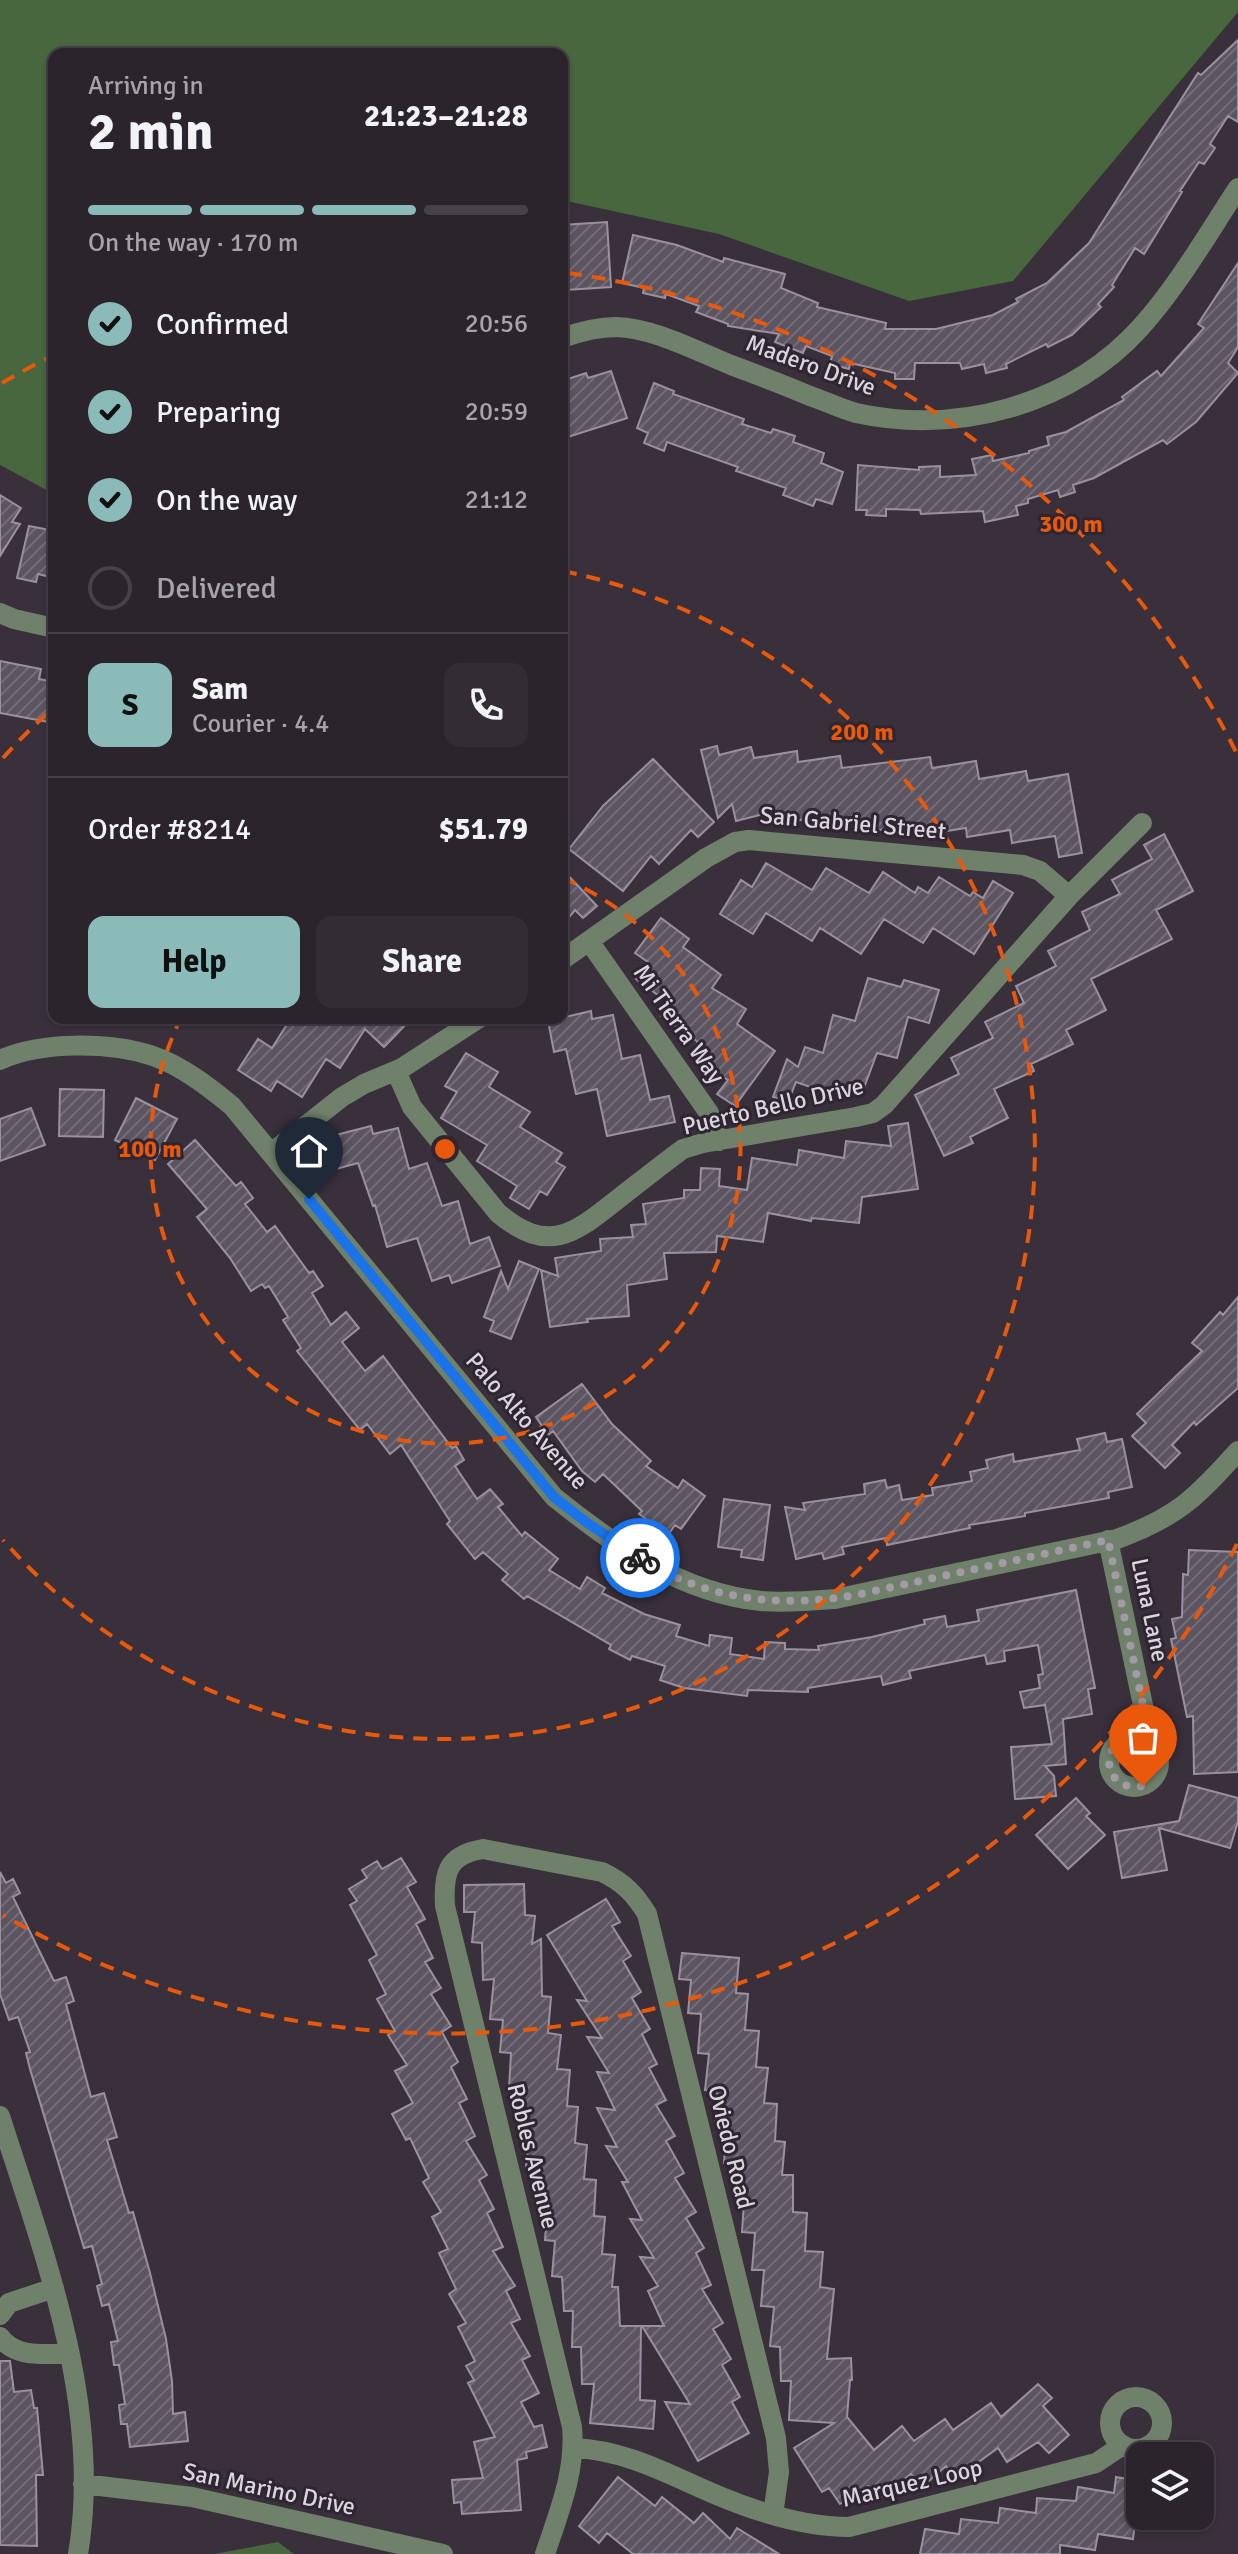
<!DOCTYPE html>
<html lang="en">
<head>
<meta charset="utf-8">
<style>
  :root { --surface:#2b242d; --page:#332c35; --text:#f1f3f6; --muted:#a6a4aa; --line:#474149; --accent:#8bbbb9 }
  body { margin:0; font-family:Signika,sans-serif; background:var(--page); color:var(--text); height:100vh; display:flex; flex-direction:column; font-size:30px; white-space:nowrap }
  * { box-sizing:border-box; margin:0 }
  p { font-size:26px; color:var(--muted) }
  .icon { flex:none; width:44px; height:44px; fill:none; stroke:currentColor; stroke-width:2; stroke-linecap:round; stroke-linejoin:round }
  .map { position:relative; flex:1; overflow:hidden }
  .side { position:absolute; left:48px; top:48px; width:520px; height:976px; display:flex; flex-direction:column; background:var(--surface); border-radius:16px; box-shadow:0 2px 6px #0004,0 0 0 2px var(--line) }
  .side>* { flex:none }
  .tools { position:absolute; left:1126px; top:2442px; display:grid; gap:16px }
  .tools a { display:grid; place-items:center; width:88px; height:88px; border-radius:16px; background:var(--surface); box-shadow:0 2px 6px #0004,0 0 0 2px var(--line); font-size:40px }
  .pin { position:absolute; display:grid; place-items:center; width:68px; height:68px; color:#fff; margin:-82px -34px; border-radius:50% 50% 50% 0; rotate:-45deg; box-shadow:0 0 8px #0007 }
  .pin .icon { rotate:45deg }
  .courier { position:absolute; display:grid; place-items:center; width:80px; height:80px; margin:-40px; border:6px solid #1a73e8; border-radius:50%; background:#fff; color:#222; box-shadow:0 2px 10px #0007 }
  .overview em { font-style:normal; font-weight:800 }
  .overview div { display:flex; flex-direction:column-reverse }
  .overview { display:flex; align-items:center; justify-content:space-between; height:136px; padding:0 40px }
  h1 { font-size:52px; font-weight:800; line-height:60px }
  .bar { display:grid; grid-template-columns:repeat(4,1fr); gap:12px 8px; align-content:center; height:96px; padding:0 40px }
  .bar i { height:10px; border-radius:6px; background:var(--line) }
  .bar .active { background:var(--accent) }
  .bar p { grid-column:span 4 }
  .line { display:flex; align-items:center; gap:20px; padding:0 40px; border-top:2px solid var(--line) }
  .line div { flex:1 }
  .round { display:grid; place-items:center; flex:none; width:84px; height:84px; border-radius:16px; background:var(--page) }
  ol { padding:0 40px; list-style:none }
  li { display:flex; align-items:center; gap:24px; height:88px }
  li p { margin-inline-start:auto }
  li .icon { padding:8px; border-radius:50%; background:var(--accent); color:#111; stroke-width:4 }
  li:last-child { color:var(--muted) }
  li i { width:44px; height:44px; border:4px solid var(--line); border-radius:50% }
  .button { display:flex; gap:16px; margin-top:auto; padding:16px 40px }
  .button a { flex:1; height:92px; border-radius:16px; background:var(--accent); color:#111; font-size:32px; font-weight:800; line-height:92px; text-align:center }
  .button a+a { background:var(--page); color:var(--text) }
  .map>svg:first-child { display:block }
  .green { fill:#48673e }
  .building { fill:url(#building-hatch); stroke:#9b909f; stroke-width:2 }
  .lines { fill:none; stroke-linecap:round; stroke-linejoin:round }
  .minor { stroke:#70816b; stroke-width:20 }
  .done { stroke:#a29ba5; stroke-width:8; stroke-dasharray:0 14.4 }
  .route { stroke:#1a73e8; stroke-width:10 }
  .ring { fill:none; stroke:#e8590c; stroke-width:4; stroke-dasharray:14 10 }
  .labels { text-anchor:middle; stroke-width:6; stroke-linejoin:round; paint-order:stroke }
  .street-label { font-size:24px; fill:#dbd5dd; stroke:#2f2632 }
  .centre { fill:#e8590c; stroke:#2f2632; stroke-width:4 }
  .ring-label { font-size:24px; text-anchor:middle; font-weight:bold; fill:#e8590c; stroke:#2f2632; stroke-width:6; stroke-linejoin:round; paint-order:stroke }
</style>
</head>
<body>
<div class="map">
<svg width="1238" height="2554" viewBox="0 0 1238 2554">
  <defs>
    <pattern id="building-hatch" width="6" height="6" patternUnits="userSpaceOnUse" patternTransform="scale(2)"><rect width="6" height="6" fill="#5d5461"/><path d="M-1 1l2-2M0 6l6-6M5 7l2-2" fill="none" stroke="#746c77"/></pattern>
  </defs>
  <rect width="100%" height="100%" fill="#39303c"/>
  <path class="green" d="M0 0H1238V12L1013 281 909 301 719 234 562 200V54H54V494L0 465Z
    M278 2542 294 2554H214Z"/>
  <path class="building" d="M1238 40V122L1228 116 1210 144 1215 148 1204 164 1199 162 1180 191 1182 192 1144 254 1135 248 1112 285 1114 287 1098 304 1101 307 1072 335 1048 347 1046 344 1006 364 1007 368 986 373 984 364 962 369 960 363H915L914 379H895V373L850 363 849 369 830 364 832 356 806 346 803 353 775 342 779 334 728 326V324L696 312 699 306 666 294 665 298 643 293 644 288 622 283 633 235 677 245 723 262 724 258 785 274 781 288 818 303 817 307 886 323 885 329H936L993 315 1018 302 1016 299 1047 283 1089 243 1198 73 1201 75Z
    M607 222 611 287 566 290 562 225Z
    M1238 263V347L1228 363 1238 373 1196 422 1167 444 1163 440 1094 478 1073 485 1075 492 1060 497 1058 490 1028 499V503L1016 506 1018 515 985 522 983 511 921 514 920 510 886 509V516L866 515 867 510H856L858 465 919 470V467L940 466V477L976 475 972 459 992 455 993 461 1029 453V451L1049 445 1047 437 1066 432 1124 400 1122 397 1157 371 1161 376 1204 328 1198 324Z
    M611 371 627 418 562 439V381L586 373 588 378Z
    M654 383 674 391 673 394 744 419 742 424 771 433 773 429 795 436 793 442 824 453 821 463 843 472 832 504 816 499 813 506 783 495 786 488 736 471 738 467 667 442 664 451 644 443 648 433 637 428Z
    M0 495 21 508 12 522 20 524 0 556Z
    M29 526 50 530 49 533 54 534V578L38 574 36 582 17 578Z
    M0 661 41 669 39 679 54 682V723L0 713Z
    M717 746 719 755 751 747 754 758 797 751 798 762 840 756 842 768 930 757 932 768 976 761 979 779 1026 771 1028 781 1068 774 1082 853 1059 857 1055 836 1012 843 1010 830 967 837 966 828 921 835 919 823 874 831 872 820 828 827 826 816 782 823 780 810 736 821 732 804 718 818 701 750Z
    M653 759 714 822 698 837 691 830 659 864 651 856 623 891 569 849 603 806Z
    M1164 834 1193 891 1156 910 1172 939 1091 979 1106 1010 1066 1030 1073 1044 1031 1064 1034 1071 994 1089 1008 1118 970 1137 973 1143 944 1156 915 1095 959 1074 951 1058 993 1038 985 1022 1024 1003 1016 986 1056 966 1048 951 1090 930 1082 912 1120 894 1112 880 1152 859 1144 845Z
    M766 863 812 890 826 868 869 893 883 872 915 893 918 887 928 893 939 877 970 896 973 892 983 898 993 881 1013 893 974 954 933 928 923 943 884 919 861 954 820 928 812 941 766 913 753 934 720 914 741 880 752 887Z
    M562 869 597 906 583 918 575 910 562 926Z
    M661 918 689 939 683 947 721 975 712 988 746 1009 737 1024 775 1051 735 1106 717 1094 728 1080 689 1056 698 1042 661 1016 670 1004 636 979 648 962 635 953Z
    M868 978 901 987 904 980 939 990 929 1023 908 1017 897 1058 877 1053 862 1093 835 1083 831 1094 796 1082 788 1102 773 1097 787 1059 798 1067 805 1047 823 1053 833 1015 855 1021Z
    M591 1011 592 1019 613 1015 622 1059 640 1055 650 1100 669 1096 675 1122 607 1136 597 1089 576 1094 566 1049 554 1052 548 1021Z
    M291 1018H412L384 1047 365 1029 340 1068 326 1059 302 1097 277 1081 271 1091 238 1070 258 1039 272 1048Z
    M466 1053 498 1072 489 1087 530 1112 520 1127 562 1153 556 1162 565 1167 547 1195 540 1191 529 1209 510 1198 517 1186 477 1161 487 1145 441 1118 457 1092 445 1086Z
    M60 1089 104 1090 103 1137 59 1136Z
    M136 1098 177 1119 155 1160 115 1140Z
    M31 1108 45 1145 0 1161V1119Z
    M908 1123 918 1189 862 1197 859 1223 812 1218 811 1221 768 1213 763 1242 717 1236 716 1252 664 1253 667 1279 627 1285 629 1316 587 1319 588 1322 550 1327 541 1270 558 1276 555 1258 601 1251 600 1239 633 1237 631 1225 646 1224 643 1204 684 1198V1190H700L701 1168 720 1169 719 1186 747 1190 752 1158 797 1165 799 1150 844 1158 846 1141 891 1146 888 1126Z
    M371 1126 373 1134 398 1128 409 1169 427 1163 442 1206 458 1201 470 1244 489 1237 500 1266 452 1283 449 1275 432 1281 417 1238 387 1247 375 1205 373 1206 358 1163 336 1169 328 1137Z
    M195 1140 236 1186 241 1182 253 1198 245 1204 267 1232 275 1226 309 1273 313 1271 323 1286 312 1293 331 1325 346 1312 359 1328 342 1342 365 1371 383 1356 452 1448 456 1446 464 1460 455 1466 477 1499 490 1489 503 1504 498 1507 522 1536 525 1532 558 1559 549 1570 580 1589 587 1577 605 1588 602 1593 644 1614 680 1625 676 1636 709 1646 710 1635 732 1638 730 1654 764 1659 765 1642 785 1643V1649L819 1650 818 1646 872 1637 925 1624 924 1620 945 1616 947 1627 979 1621 977 1610 1076 1590 1095 1688 1088 1689 1092 1714 1063 1719 1066 1764 1045 1766 1054 1776 1056 1796 1015 1799 1011 1747 1052 1744 1045 1705 1024 1708 1020 1692 1040 1688 1038 1675 1043 1674 1038 1645 1004 1651 1005 1661 987 1664 985 1655 909 1671 911 1678 883 1685 881 1676 808 1688V1692L748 1690 747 1696 684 1688 660 1680 665 1666 632 1656 630 1660 609 1649 611 1645 527 1596 524 1599 502 1580 508 1574 483 1552 475 1559 447 1524 450 1521 401 1445 390 1454 367 1424 360 1430 297 1351 301 1348 283 1320 288 1317 269 1286 265 1288 262 1284 251 1291 230 1258 197 1217 207 1209 168 1164Z
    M519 1261 539 1269 511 1339 490 1331 494 1321 484 1317 501 1271 508 1289Z
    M1238 1297V1388L1196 1425 1194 1422 1172 1445 1180 1453 1165 1468 1132 1436 1146 1423 1137 1414 1202 1351 1192 1343 1220 1312 1223 1315Z
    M582 1384 612 1424 651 1461 646 1466 678 1488 683 1480 705 1496 681 1529 675 1525 668 1535 639 1514 642 1511 603 1474 595 1482 582 1471 553 1431 548 1435 536 1417Z
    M1105 1433 1107 1442 1122 1439 1132 1487 1108 1492 1109 1498 1025 1513V1516L969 1525 970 1528 887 1545 886 1538 842 1547 844 1554 824 1559 822 1553 796 1559 785 1507 805 1510 803 1503 865 1494 864 1484 885 1480 887 1488 899 1485 902 1500 933 1495 932 1488 972 1481 970 1472 988 1468 986 1460 1013 1454 1014 1462 1080 1450 1077 1439Z
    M724 1499 770 1505 763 1560 741 1557 742 1550 718 1547Z
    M1189 1550 1238 1552V1772L1194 1774 1193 1716 1187 1717 1171 1639 1176 1638 1172 1619 1182 1617 1183 1574 1188 1575Z
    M1189 1785 1238 1798V1821L1230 1848 1159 1828 1167 1870 1122 1878 1114 1832 1179 1821Z
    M1076 1798 1090 1813 1086 1816 1105 1835 1068 1869 1036 1835Z
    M401 1858 416 1882 407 1887 425 1919 416 1924 433 1958 425 1962 441 1988 431 1994 451 2026 442 2032 458 2062 451 2067 467 2099 459 2103 475 2136 466 2141 487 2175 479 2180 494 2209 487 2213 503 2247 493 2251 515 2286 506 2291 520 2319 511 2323 530 2356 522 2360 539 2393 521 2402 534 2427 542 2425 547 2447 526 2452 527 2458 517 2460 521 2510 462 2514 461 2502 454 2503 452 2480 483 2478 474 2442 495 2437 468 2383 474 2380 466 2366 475 2361 458 2327 466 2323 449 2294 456 2289 439 2253 448 2249 432 2217 441 2212 423 2182 429 2178 410 2138 406 2140 392 2114 413 2103 395 2071 407 2065 388 2035 395 2031 377 1999 386 1994 369 1960 377 1955 350 1905 357 1901 349 1889 367 1878 362 1870 377 1861 382 1869Z
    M0 1872 6 1883 13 1879 20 1893 13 1897 54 1981 66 1977 74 2001 66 2004 91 2097 104 2093 117 2137 107 2140 129 2213 133 2212 150 2273 166 2339 172 2381 173 2414 185 2412 188 2441 130 2447 127 2424H121L119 2405 125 2404 119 2365H114L111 2342 118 2341 109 2304 102 2306 97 2286 102 2284 92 2246 84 2248 30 2069 26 2053 30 2052 18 2017 9 2020 0 1994Z
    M524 1884 525 1915 535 1916 532 1944 541 1939 542 1996 551 1997 548 2033 561 2035 557 2069 570 2070 567 2106 578 2107 575 2143 587 2145 584 2179 596 2180 594 2216 605 2217 602 2254 615 2255 612 2287H618L620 2326H641L640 2400 655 2401 653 2429 590 2423 594 2384H582L581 2347H572L573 2311H564L562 2277 552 2276 555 2241 545 2240 548 2200H537L539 2167 526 2166 530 2131 517 2130 520 2090 509 2089 511 2053 500 2052 503 2020 490 2019 494 1979 483 1980 482 1943 472 1942 475 1912H464V1885Z
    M606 1899 620 1922 612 1926 631 1956 623 1961 641 1992 632 1998 650 2029 642 2034 657 2064 649 2068 666 2100 656 2105 675 2136 666 2141 684 2173 675 2178 696 2212 686 2218 704 2248 696 2253 711 2285 702 2289 723 2323 713 2329 731 2359 722 2365 740 2397 732 2402 749 2433 698 2461 665 2402 690 2404 642 2326H664L648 2291 658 2286 640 2257 654 2258 630 2219 642 2220 622 2182H628L606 2146 617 2147 597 2108 615 2110 597 2072 609 2073 587 2037 602 2038 577 2000 587 2001 547 1935Z
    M682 1953 739 1958 736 1993 748 1994 745 2030 759 2031 756 2067 768 2068 764 2103 777 2104 775 2141 785 2142 782 2175H793V2212L807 2213 805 2251 823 2252 820 2287 834 2289 827 2359 851 2358 852 2380H850L847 2417 874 2450 902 2426 914 2441 945 2419 953 2430 991 2403 1001 2417 1038 2384 1052 2398 1043 2406 1069 2435 1049 2453 1038 2442 1007 2462 998 2448 955 2479 946 2466 922 2487 911 2474 879 2499 868 2486 840 2504 829 2488 822 2492 794 2448 834 2423 789 2420 791 2381H781L780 2347 770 2346 774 2307 761 2306 764 2270H752L755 2233 742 2232 744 2202H735V2164L724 2163 727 2123H715L717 2091 705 2090 709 2054 698 2053 701 2014 688 2013 691 1980 679 1979Z
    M0 2361H10L14 2392 31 2390 34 2408H37L43 2475H36L37 2546 0 2545Z
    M618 2477 655 2506 662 2497 694 2523 703 2513 730 2539 737 2528 779 2554H633L607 2533 599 2543 579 2526Z
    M1116 2477 1140 2481 1133 2539 1098 2534 1095 2550 1060 2545V2554H920L925 2529 959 2534 961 2519 998 2523 1000 2508 1036 2513 1037 2498 1076 2501 1078 2487 1114 2493Z"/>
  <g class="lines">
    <path class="minor" d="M562 338C579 332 597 327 616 327 654 328 696 351 731 365 758 375 784 385 810 396 825 401 841 409 856 413 957 435 1069 406 1140 328 1178 286 1207 235 1238 188
      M0 613 14 619 54 628
      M589 941 709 1113 719 1141
      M562 960 706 858 735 842 749 840 1023 865 1040 871 1069 896
      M0 1060C41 1041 111 1042 153 1056 182 1066 209 1087 232 1106L554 1497C615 1546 681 1593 761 1601 786 1603 810 1601 835 1599L1117 1539C1177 1517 1196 1498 1238 1451
      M396 1071 412 1107 498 1213C548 1255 574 1234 618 1199 640 1182 661 1165 683 1149L703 1143 856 1117 873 1113 884 1105 1069 896 1142 823
      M271 1153 342 1097 364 1084 402 1068 479 1018
      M1108 1540 1144 1710 1143 1738
      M1109 1762a25 25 0 1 1 50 0a25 25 0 1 1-50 0Z
      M0 2116C44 2254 103 2407 78 2554
      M0 2315 9 2303 54 2288
      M0 2337C16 2359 45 2353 70 2354
      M1110 2423a26 26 0 1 1 52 0a26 26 0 1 1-52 0Z
      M574 2448C627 2450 671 2476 719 2496 760 2513 804 2527 849 2527L1096 2463 1123 2445
      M83 2484 192 2497 443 2554
      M545 2554C559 2512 576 2471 572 2427L445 1906C443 1873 447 1855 483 1849L602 1872C623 1882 635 1894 647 1914L776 2438 779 2472 773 2515"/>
  </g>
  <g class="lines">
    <path class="done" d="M640 1558C709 1602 787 1609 865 1593L1108 1540 1144 1710 1143 1738C1098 1730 1098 1794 1143 1786"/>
    <path class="route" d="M309 1199 554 1497 586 1522 640 1558"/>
  </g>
  <g class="ring">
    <path d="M563 878A295 295 0 1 1 180 1020"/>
    <path d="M3 758A590 590 0 0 1 50 711M563 571A590 590 0 1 1 3 1540"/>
    <path d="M1237 1544A885 885 0 0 1 3 1915M2 383A885 885 0 0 1 50 357M568 273A885 885 0 0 1 1237 754"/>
  </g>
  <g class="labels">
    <g class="street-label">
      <text transform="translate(811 365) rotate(20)" y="8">Madero Drive</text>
      <text transform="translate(853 823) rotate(5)" y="8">San Gabriel Street</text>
      <text transform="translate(679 1024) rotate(55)" y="8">Mi Tierra Way</text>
      <text transform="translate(773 1106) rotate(-13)" y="8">Puerto Bello Drive</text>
      <text transform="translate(527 1421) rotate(49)" y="8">Palo Alto Avenue</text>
      <text transform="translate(1150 1610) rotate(78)" y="8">Luna Lane</text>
      <text transform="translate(731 2147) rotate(76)" y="8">Oviedo Road</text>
      <text transform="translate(533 2156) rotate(76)" y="8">Robles Avenue</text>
      <text transform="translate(912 2483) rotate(-13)" y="8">Marquez Loop</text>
      <text transform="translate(269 2489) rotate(12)" y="8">San Marino Drive</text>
    </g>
  </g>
  <circle cx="445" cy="1149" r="12" class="centre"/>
  <g class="ring-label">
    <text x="1071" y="532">300 m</text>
    <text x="862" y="740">200 m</text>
    <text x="150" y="1157">100 m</text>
  </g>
</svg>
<div class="tools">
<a><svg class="icon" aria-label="layers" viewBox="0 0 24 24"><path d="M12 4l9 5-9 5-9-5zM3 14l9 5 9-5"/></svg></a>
</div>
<div class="pin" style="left:1143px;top:1786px;background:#ea580c"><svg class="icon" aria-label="bag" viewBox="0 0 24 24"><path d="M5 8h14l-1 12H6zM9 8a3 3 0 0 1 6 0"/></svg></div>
<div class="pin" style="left:309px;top:1199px;background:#1f2937"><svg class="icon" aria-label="home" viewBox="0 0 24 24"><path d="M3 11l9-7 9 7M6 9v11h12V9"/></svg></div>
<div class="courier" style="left:640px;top:1558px"><svg class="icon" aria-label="bike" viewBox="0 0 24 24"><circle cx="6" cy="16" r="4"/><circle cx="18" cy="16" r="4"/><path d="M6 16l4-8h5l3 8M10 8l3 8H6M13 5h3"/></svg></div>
<section class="side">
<div class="overview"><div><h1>2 min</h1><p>Arriving in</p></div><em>21:23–21:28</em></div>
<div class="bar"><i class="active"></i><i class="active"></i><i class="active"></i><i></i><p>On the way · 170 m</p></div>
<ol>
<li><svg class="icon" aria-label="check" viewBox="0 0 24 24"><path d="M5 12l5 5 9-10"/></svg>Confirmed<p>20:56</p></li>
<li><svg class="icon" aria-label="check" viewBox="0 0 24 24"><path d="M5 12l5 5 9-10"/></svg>Preparing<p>20:59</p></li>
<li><svg class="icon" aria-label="check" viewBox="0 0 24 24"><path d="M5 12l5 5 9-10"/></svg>On the way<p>21:12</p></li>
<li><i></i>Delivered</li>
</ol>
<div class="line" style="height:144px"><b class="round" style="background:var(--accent);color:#111">S</b><div><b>Sam</b><p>Courier · 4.4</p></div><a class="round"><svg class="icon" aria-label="phone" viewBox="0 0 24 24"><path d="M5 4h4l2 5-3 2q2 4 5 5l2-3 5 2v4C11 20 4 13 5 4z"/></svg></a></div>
<div class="line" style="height:104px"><div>Order #8214</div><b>$51.79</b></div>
<div class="button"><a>Help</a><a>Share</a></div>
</section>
</div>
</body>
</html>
